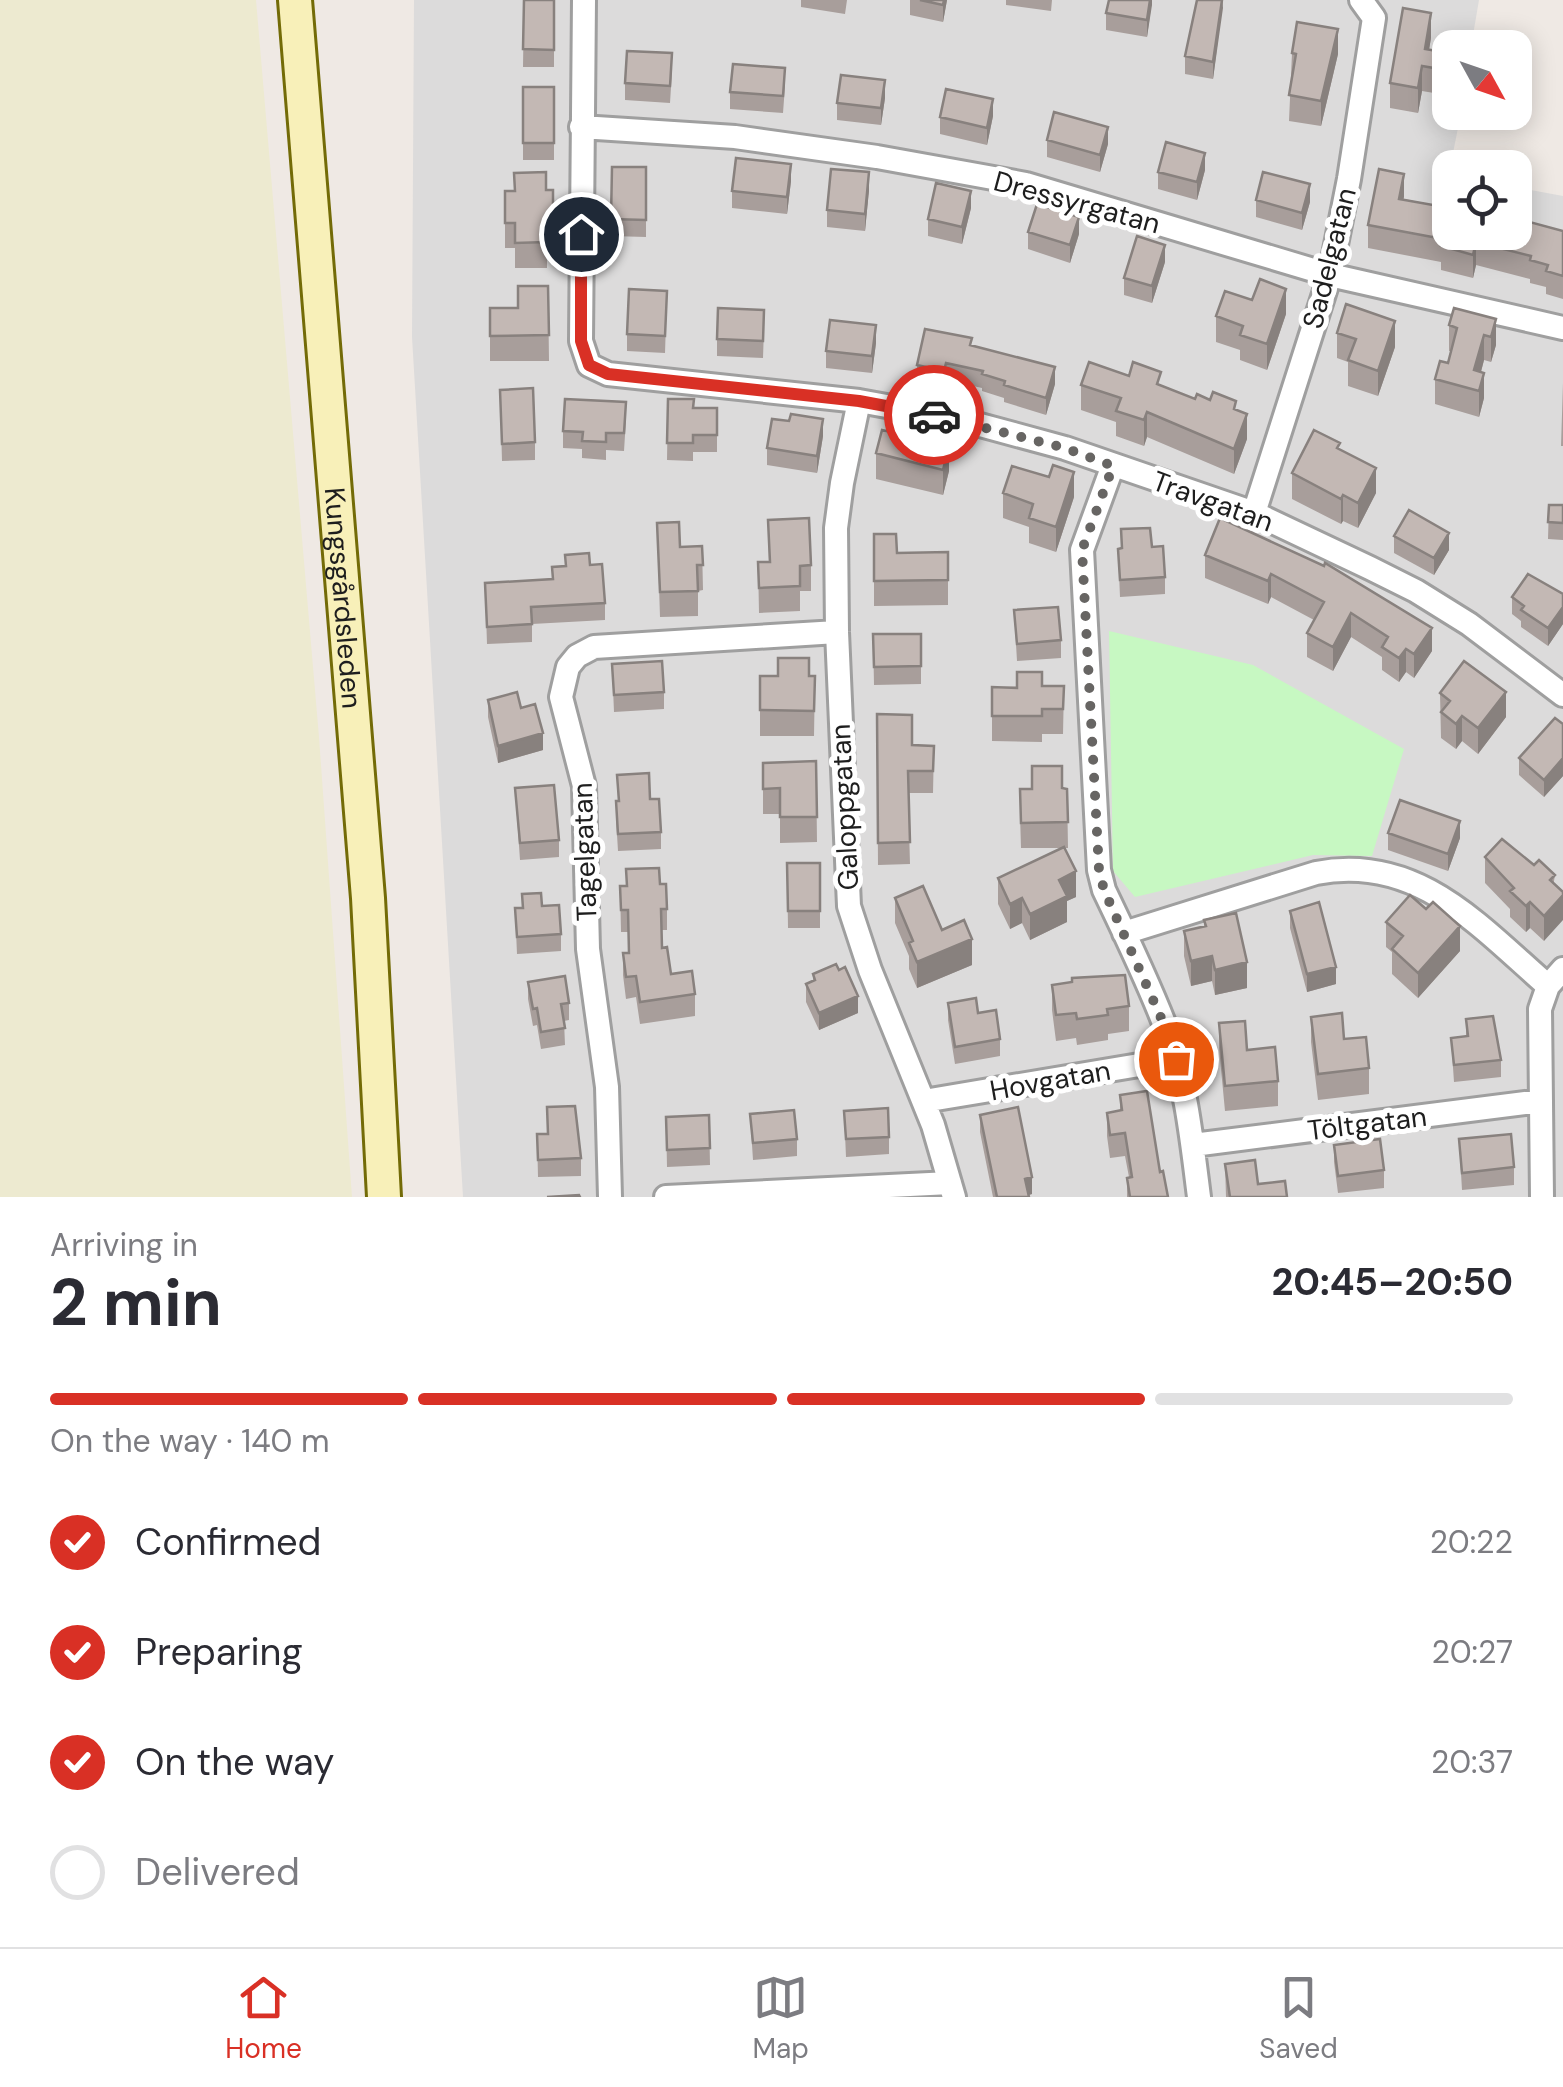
<!DOCTYPE html>
<html lang="en">
<head>
<meta charset="utf-8">
<style>
  :root { --surface:#fff; --page:#f7f7f7; --text:#2b2b33; --muted:#7c7c81; --line:#e1e1e2; --accent:#d93025 }
  body { margin:0; font-family:"DM Sans",sans-serif; background:var(--page); color:var(--text); height:100vh; display:flex; flex-direction:column; font-size:38px; white-space:nowrap }
  * { box-sizing:border-box; margin:0 }
  p { font-size:32px; color:var(--muted) }
  .icon { flex:none; width:55px; height:55px; fill:none; stroke:currentColor; stroke-width:2; stroke-linecap:round; stroke-linejoin:round }
  .map { position:relative; height:1197px; overflow:hidden }
  .panel { display:flex; flex-direction:column; background:var(--surface); flex:1 }
  .panel>* { flex:none }
  .needle { width:65px; rotate:130deg }
  .tools { position:absolute; left:1432px; top:30px; display:grid; gap:20px }
  .tools a { display:grid; place-items:center; width:100px; height:100px; border-radius:20px; background:var(--surface); box-shadow:0 5px 25px #0003; font-size:50px }
  .pin { position:absolute; display:grid; place-items:center; width:85px; height:85px; color:#fff; margin:-42px; border:5px solid #fff; border-radius:50%; box-shadow:0 2px 10px #0007 }
  .courier { position:absolute; display:grid; place-items:center; width:100px; height:100px; margin:-50px; border:8px solid #d93025; border-radius:50%; background:#fff; color:#222; box-shadow:0 2px 12px #0007 }
  .summary em { font-style:normal; font-weight:700 }
  .summary div { display:flex; flex-direction:column-reverse }
  .summary { display:flex; align-items:center; justify-content:space-between; height:170px; padding:0 50px }
  h1 { font-size:65px; font-weight:700; line-height:75px }
  .bar { display:grid; grid-template-columns:repeat(4,1fr); gap:15px 10px; align-content:center; height:120px; padding:0 50px }
  .bar i { height:12px; border-radius:8px; background:var(--line) }
  .bar .active { background:var(--accent) }
  .bar p { grid-column:span 4 }
  ol { padding:0 50px; list-style:none }
  li { display:flex; align-items:center; gap:30px; height:110px }
  li p { margin-inline-start:auto }
  li .icon { padding:10px; border-radius:50%; background:var(--accent); color:#fff; stroke-width:4 }
  li:last-child { color:var(--muted) }
  li i { width:55px; height:55px; border:5px solid var(--line); border-radius:50% }
  .dock { display:flex; justify-content:space-around; align-items:center; height:140px; border-top:2px solid var(--line); background:var(--surface); font-size:28px; color:var(--muted) }
  .dock a { display:grid; justify-items:center; gap:5px }
  .dock .active { color:var(--accent) }
  .map>svg:first-child { display:block }
  .residential { fill:#dcdbdb }
  .farmland { fill:#edead0 }
  .park { fill:#c7f8c2 }
  .lines { fill:none; stroke-linecap:round; stroke-linejoin:round }
  .minor-casing { stroke:#9f9f9f; stroke-width:28 }
  .secondary-casing { stroke:#736b07; stroke-width:38 }
  .minor { stroke:#fff; stroke-width:22 }
  .secondary { stroke:#f8f0b9; stroke-width:32 }
  .wall { fill:#a89e9b }
  .shaded-wall { fill:#88817e }
  .building { fill:#c3b8b4; stroke:#88817e; stroke-width:2.5 }
  .done { stroke:#676563; stroke-width:10; stroke-dasharray:0 18 }
  .route { stroke:#d93025; stroke-width:12 }
  .labels { text-anchor:middle; stroke-width:10; stroke-linejoin:round; paint-order:stroke }
  .street-label { font-size:28px; fill:#1e1e1e; stroke:#fff }
</style>
</head>
<body>
<div class="map">
<svg width="1563" height="1197" viewBox="0 0 1563 1197">
  <rect width="100%" height="100%" fill="#efe9e4"/>
  <path class="residential" d="M414 0H1479L1471 47 1450 48V112L1461 113 1450 168V232H1515V187L1563 196V1197H463L412 337Z"/>
  <path class="farmland" d="M0 0H256L319 737 352 1197H0Z"/>
  <path class="park" d="M1109 631 1253 665 1404 749 1372 856 1313 855 1135 897 1113 871Z"/>
  <g class="lines">
    <g class="minor-casing">
      <path id="minor" d="M584 0 581 341 589 365 608 374 859 401 958 419 1065 448 1254 513 1370 568 1416 591 1469 624 1563 695
        M581 127 735 137 877 157 1026 184 1330 275 1563 328
        M859 401 842 483 836 528 837 632 849 906 870 970 933 1125 954 1197
        M1113 465 1082 550 1099 870 1104 890C1126 936 1149 983 1167 1031 1186 1083 1192 1142 1199 1197
        M1254 513 1330 275 1349 179 1374 18 1361 0
        M1124 933 1316 873C1417 853 1479 926 1548 986
        M924 1101 1175 1059
        M1193 1145 1541 1101
        M610 1197 607 1087 588 949 584 786 561 697 568 667 577 656 594 647 837 632
        M666 1197 950 1183
        M1542 1197 1540 1009 1548 986 1563 969"/>
    </g>
    <g class="secondary-casing">
      <g id="secondary">
        <path id="s1" d="M295 0 368 898 384 1197"/>
      </g>
    </g>
    <use href="#minor" class="minor"/>
    <use href="#secondary" class="secondary"/>
  </g>
  <path class="wall" d="M524 0H554V67H523Z
    M801 0H847L845 14 801 7Z
    M910 0H947L943 22 910 15Z
    M1006 0H1052L1051 11 1006 5Z
    M1152 0 1147 37 1106 30V13Z
    M1223 0 1213 79 1185 74V56Z
    M1431 38 1429 50 1437 76 1434 93 1422 91 1418 113 1390 108V83Z
    M1292 53 1338 54 1321 126 1289 121Z
    M672 71 670 103 625 100V83Z
    M785 86 783 113 730 109V92Z
    M523 87H554V160H523Z
    M885 98 881 125 837 120V103Z
    M993 116 987 145 940 134V117Z
    M1047 140 1108 144 1100 172 1047 157Z
    M612 167H646V237L611 236Z
    M1205 170 1197 200 1158 189V172Z
    M791 181 787 214 732 208V191Z
    M546 190H553V248H547V268H515V248H505V216Z
    M869 190 865 231 827 227V210Z
    M1404 199 1563 231V299L1546 294V287L1530 283V279L1476 265 1473 278 1441 270V262L1368 248V225Z
    M1256 200 1310 202 1302 230 1256 217Z
    M971 208 962 244 928 236V219Z
    M1028 232 1079 234 1070 263 1028 249Z
    M1165 262 1152 303 1124 295V278Z
    M548 286 549 361H490V308H518Z
    M667 291 665 353 627 351V334Z
    M1286 314 1267 370 1240 360V350L1216 342V316Z
    M1496 319V345L1491 362 1484 360 1481 372 1484 398 1479 417 1435 404V379L1448 363 1451 351H1449V325Z
    M764 328 763 358 717 356V339Z
    M1337 333 1395 347 1378 396 1348 386V362L1337 358Z
    M876 343 872 373 826 368V351Z
    M972 345 1055 384 1046 415 1004 402V398L982 391V388L946 380 944 388 917 383V365Z
    M1563 383V446H1561Z
    M1081 385H1161L1195 399 1236 410 1247 439 1234 474 1147 437 1144 446 1116 436V422L1081 410Z
    M500 390 535 442V460L502 461Z
    M668 399 693 408H717V452H693V461L667 460Z
    M626 419 624 451 606 450V460L582 458V449L563 448V431Z
    M789 421 823 436 817 473 767 465V448Z
    M944 444 949 471 943 495 876 479V453Z
    M1340 449 1376 493 1358 528 1343 521 1341 524 1292 499V473Z
    M1049 477 1074 497 1056 552 1029 543V527L1003 518V493Z
    M1549 505H1563V540L1548 539Z
    M1220 518 1432 651 1414 678 1406 672 1399 682 1382 670V657L1351 637 1333 671 1307 657V633L1314 620 1271 597 1268 604 1205 578V555Z
    M768 520 811 565V591H800V611L759 613 758 562H769Z
    M657 523 680 547 702 546 703 590 698 591V616L660 617Z
    M1121 529 1152 547 1165 577V594L1120 597 1118 549H1121Z
    M874 534 897 553 948 552V605L874 606Z
    M1394 536 1449 550 1434 575 1394 553Z
    M565 555 590 565 605 603V620L532 624V642L487 644 485 583 552 579 565 566Z
    M1563 594V624L1548 646 1521 627V621L1512 614V597Z
    M1014 610 1061 640V658L1017 661Z
    M873 634H921V684L874 685Z
    M612 664 664 692V709L614 712Z
    M760 676H815L814 736H760Z
    M1042 686H1064L1063 734H1042V742L992 741V687Z
    M1440 693 1506 717 1478 754 1462 741 1456 749 1441 738Z
    M488 700 521 708 543 750 498 763 488 717Z
    M877 714 912 745 934 746 933 793H908L910 864 878 865Z
    M1563 724V776L1544 797 1519 775V758Z
    M816 761 817 842 780 843V814H763V763Z
    M617 775 650 799 661 832V849L618 851 616 818V801H618Z
    M515 788 559 840V857L520 860Z
    M1062 788 1067 789 1068 848H1064L1076 897 1067 901V922L1030 940 1022 923 1010 929 998 904V878L1062 848H1021L1020 814Z
    M1388 833 1460 838 1448 871 1388 850Z
    M1485 857 1534 865 1555 875 1544 941 1530 928 1526 932 1510 917V909L1485 883Z
    M787 863H820V928H788Z
    M660 884 667 909V930H661L662 948 671 974 695 994V1016L640 1024 636 997 626 999 623 975V953H628V932H621L620 886Z
    M522 894 561 934V951L517 954 515 908H522Z
    M895 898 942 930 972 965 917 988 909 969V956L895 923Z
    M1290 911 1336 984 1307 992 1290 928Z
    M1204 920 1247 988 1215 995 1212 981 1191 986 1184 956V931L1204 926Z
    M1386 922 1460 951 1418 998 1392 974V952L1386 947Z
    M813 974 858 1013 819 1030 806 1002V984L813 981Z
    M528 982 569 1003V1020L564 1021 565 1045 541 1049 537 1025 533 1026 528 999Z
    M1052 985 1129 1006V1031L1108 1034V1040L1077 1045 1076 1038 1056 1041 1052 1010Z
    M948 1003 1000 1039V1056L955 1064 948 1020Z
    M1311 1017 1369 1068V1094L1318 1100 1311 1042Z
    M1466 1019 1501 1060V1077L1454 1082 1451 1038 1466 1036Z
    M1219 1023 1278 1081V1106L1225 1111 1219 1048Z
    M1120 1095 1160 1172 1168 1197H1127V1178L1129 1177 1125 1156 1110 1158 1107 1136V1113L1120 1110Z
    M844 1111 889 1137V1154L846 1157Z
    M750 1114 797 1139V1156L753 1160Z
    M709 1115 710 1165 667 1167 666 1117Z
    M980 1115 1032 1194 1028 1195 1029 1197H993L980 1132Z
    M537 1134H548L581 1158V1176L538 1177Z
    M1459 1139 1514 1167V1185L1462 1190Z
    M1334 1145 1384 1170V1188L1338 1193 1334 1162Z
    M1225 1164 1258 1184 1287 1197H1226Z"/>
  <path class="shaded-wall" d="M944 0H947L943 22V5Z
    M1150 0H1152V5L1147 37V20Z
    M1222 0 1223 8 1213 79V62Z
    M1431 13V38L1426 67 1425 49Z
    M1338 29V54L1321 126V101Z
    M1437 51V76L1434 93V68Z
    M1422 66V91L1418 113V88Z
    M885 80V98L881 125V108Z
    M993 99V116L987 145V128Z
    M1108 127V144L1100 172V155Z
    M1205 153V170L1197 200V182Z
    M791 164V181L787 214V197Z
    M869 172V190L865 231V214Z
    M1404 174V197L1399 222V199Z
    M1310 184V202L1302 230V213Z
    M971 191V208L962 244V227Z
    M1079 217V234L1070 263V245Z
    M1476 242V265L1473 278V255Z
    M1165 245V262L1152 303V286Z
    M1286 289V314L1267 370V344Z
    M1496 319V345L1491 362V337Z
    M1395 321V347L1378 396V371Z
    M876 325V343L872 373V356Z
    M1484 335V360L1476 390 1474 370Z
    M1055 367V384L1046 415V398Z
    M1484 373V398L1479 417V391Z
    M1147 412V437L1144 446V420Z
    M1247 414V439L1234 474V449Z
    M823 419V436L817 473V456Z
    M949 446V471L943 495V470Z
    M1376 468V493L1358 528V503Z
    M1074 472V497L1056 552V527Z
    M1343 495V521L1341 524V499Z
    M1449 533V550L1434 575V558Z
    M1271 574V597L1268 604V581Z
    M1563 607V624L1548 646V628Z
    M1351 613V637L1333 671V647Z
    M1432 628V651L1414 678V654Z
    M1406 649V672L1399 682V658Z
    M1506 692V717L1478 754V728Z
    M1462 716V741L1456 749V724Z
    M543 733V750L498 763V746Z
    M1563 758V776L1544 797V780Z
    M1460 821V838L1448 871V854Z
    M1076 871V897L1067 901V922L1030 940V914L1059 880Z
    M1563 895V920L1544 941V916Z
    M1022 898V923L1010 929V904Z
    M1530 902V928L1526 932V906Z
    M1460 926V951L1418 998V973Z
    M972 939V965L917 988V962Z
    M1212 956V981L1191 986V961Z
    M1247 962V988L1215 995V970Z
    M1336 967V984L1307 992V974Z
    M858 996V1013L819 1030V1013Z
    M1032 1177V1194L1025 1196V1179Z"/>
  <path class="building" d="M524 0H554V50L523 49Z
    M920 0H944L943 5Z
    M1109 0H1150L1147 20 1106 13Z
    M1197 0H1222L1213 62 1185 56Z
    M1403 8 1431 13 1425 49 1437 51 1434 68 1422 66 1418 88 1390 83Z
    M1297 22 1338 29 1321 101 1289 95 1296 54 1292 53Z
    M627 51 672 53 670 86 625 83Z
    M733 64 785 68 783 96 730 92Z
    M841 75 885 80 881 108 837 103Z
    M523 87H554V143H523Z
    M946 89 993 99 987 128 940 117Z
    M1054 112 1108 127 1100 155 1047 140Z
    M1166 142 1205 153 1197 182 1158 172Z
    M736 158 791 164 787 197 732 191Z
    M612 167H646V220L611 219Z
    M831 169 869 172 865 214 827 210Z
    M1379 169 1404 174 1399 199 1450 208V232H1515V218L1563 231V276L1546 271 1548 265 1530 260 1531 256 1476 242 1473 255 1441 246 1443 239 1368 225Z
    M546 172V190H553V222H547V242L515 243V223H505V191H515L514 173Z
    M1263 172 1310 184 1302 213 1256 200Z
    M936 183 971 191 962 227 928 219Z
    M1037 204 1079 217 1070 245 1028 232Z
    M1137 236 1165 245 1152 286 1124 278Z
    M1260 279 1286 289 1267 344 1240 335 1243 326 1216 316 1225 291 1252 300Z
    M518 286H548L549 335 490 336V308H518Z
    M629 289 667 291 665 336 627 334Z
    M1346 304 1395 321 1378 371 1348 360 1356 339 1337 333Z
    M718 308 764 310 763 341 717 339Z
    M1454 308 1496 319 1491 337 1484 335 1474 370 1484 373 1479 391 1435 379 1440 361 1448 363 1457 328 1449 325Z
    M830 320 876 325 872 356 826 351Z
    M925 329 972 338 970 345 1055 367 1046 398 1004 385 1005 381 982 374 983 371 946 363 944 371 917 365Z
    M1089 362 1129 376 1133 362 1161 372 1157 384 1195 399 1197 394 1210 400 1213 392 1236 401 1234 409 1247 414 1234 449 1147 412 1144 420 1116 411 1121 398 1081 385Z
    M533 388 535 442 502 444 500 390Z
    M565 399 626 402 624 433H606V442L582 441 583 432 563 431Z
    M668 399H694L693 408H717V435H693V443H667Z
    M791 414 823 419 817 456 767 448 772 419 789 421Z
    M908 421 944 429 940 444 949 446 943 470 876 453 882 430 904 435Z
    M1314 430 1340 443 1337 448 1376 468 1358 503 1343 495 1341 499 1292 473Z
    M1053 465 1074 472 1056 527 1029 518 1033 504 1003 493 1012 466 1049 477Z
    M1549 505H1563V523L1548 522Z
    M1409 510 1449 533 1434 558 1394 536Z
    M809 518 811 565 800 566V586L759 588 758 562H770L768 520Z
    M1220 518 1324 566 1325 563 1432 628 1414 654 1406 649 1399 658 1382 647 1388 637 1351 613 1333 647 1307 633 1324 602 1271 574 1268 581 1205 555Z
    M679 522 680 547 702 546 703 565H697L698 591 660 592 657 523Z
    M1150 528 1152 547 1163 546 1165 577 1120 580 1118 549 1122 548 1121 529Z
    M874 534H896L897 553 948 552V580L874 581Z
    M589 553 590 565 602 564 605 603 531 607 532 624 487 627 485 583 553 579 552 567 566 566 565 555Z
    M1528 574 1563 594V607L1548 628 1521 610 1524 606 1512 597Z
    M1058 607 1061 640 1017 644 1014 610Z
    M873 634H921V666L874 667Z
    M778 658H809V676H815L814 711 760 710V676H778Z
    M662 661 664 692 614 695 612 664Z
    M1464 661 1506 692 1478 728 1462 716 1456 724 1441 712 1450 701 1440 693Z
    M1017 672H1042V686H1064L1063 709H1042V716H992V687L1017 688Z
    M517 692 521 708 535 704 543 733 498 746 488 700Z
    M877 714 912 715V745L934 746 933 771H908L910 842 878 843Z
    M1555 718 1563 724V758L1544 780 1519 758Z
    M816 761 817 817H780V788L763 789V763Z
    M1032 766H1062V788L1067 789 1068 822 1021 823 1020 789H1032Z
    M649 773 650 799H659L661 832 618 834 616 801H619L617 775Z
    M554 785 559 840 520 843 515 788Z
    M1400 800 1460 821 1448 854 1388 833Z
    M1502 839 1534 865 1539 860 1555 875 1550 880 1563 892V895L1544 916 1530 902 1526 906 1510 891 1514 888 1485 857Z
    M1064 847 1076 871 1059 880 1067 896 1030 914 1022 898 1010 904 998 878Z
    M787 863H820V911H788Z
    M659 868 660 884H666L667 909H661L662 948 667 947 671 974 692 971 695 994 640 1002 636 976 626 977 623 953H629L628 910H621L620 886H627L626 869Z
    M923 886 942 930 964 920 972 939 917 962 909 943 913 941 895 898Z
    M541 893 542 906 559 905 561 934 517 937 515 908H523L522 894Z
    M1410 895 1426 909 1433 902 1460 926 1418 973 1392 949 1403 936 1386 922Z
    M1319 902 1336 967 1307 974 1290 911Z
    M1236 913 1247 962 1215 970 1212 956 1191 961 1184 931 1206 926 1204 920Z
    M836 964 839 970 845 967 858 996 819 1013 806 984 815 980 813 974Z
    M1125 975 1129 1006 1107 1009 1108 1015 1077 1019 1076 1013 1056 1015 1052 985 1072 982V978Z
    M565 976 569 1003 561 1004 565 1028 541 1032 537 1008 533 1009 528 982Z
    M976 998 978 1013 996 1010 1000 1039 955 1047 948 1003Z
    M1342 1013 1344 1039 1366 1037 1369 1068 1318 1074 1311 1017Z
    M1493 1016 1501 1060 1454 1065 1451 1038 1468 1036 1466 1019Z
    M1245 1021 1247 1050 1275 1047 1278 1081 1225 1086 1219 1023Z
    M1147 1091 1160 1172 1163 1171 1168 1197H1130L1127 1178 1132 1177 1125 1133 1110 1135 1107 1113 1122 1110 1120 1095Z
    M575 1106 581 1158 538 1160 537 1134H548L547 1107Z
    M1018 1107 1032 1177 1025 1179 1029 1197H997L980 1115Z
    M888 1108 889 1137 846 1139 844 1111Z
    M794 1110 797 1139 753 1143 750 1114Z
    M709 1115 710 1148 667 1150 666 1117Z
    M1511 1134 1514 1167 1462 1173 1459 1139Z
    M1380 1139 1384 1170 1338 1176 1334 1145Z
    M1255 1160 1258 1184 1285 1181 1287 1197H1230L1225 1164Z
    M579 1195 580 1197H547Z"/>
  <g class="lines">
    <path class="done" d="M934 415 1065 448 1113 466 1082 550 1099 870 1104 890 1166 1029 1176 1059"/>
    <path class="route" d="M581 234V341L589 365 608 374 859 401 934 415"/>
  </g>
  <g class="labels">
    <g class="street-label">
      <text transform="translate(1077 202) rotate(15)" y="10">Dressyrgatan</text>
      <text transform="translate(1329 258) rotate(-76)" y="10">Sadelgatan</text>
      <text transform="translate(1213 501) rotate(20)" y="10">Travgatan</text>
      <text dy="10" stroke="none"><textPath href="#s1" startOffset="600">Kungsgårdsleden</textPath></text>
      <text transform="translate(844 807) rotate(-93)" y="10">Galoppgatan</text>
      <text transform="translate(584 852) rotate(-92)" y="10">Tagelgatan</text>
      <text transform="translate(1050 1080) rotate(-10)" y="10">Hovgatan</text>
      <text transform="translate(1367 1123) rotate(-7)" y="10">Töltgatan</text>
    </g>
  </g>
</svg>
<div class="tools">
<a><svg class="needle" viewBox="-14 -14 28 28"><path d="M0-13l5 13h-10z" fill="#e53935"/><path d="M0 13l5-13h-10z" fill="#7c7c81"/></svg></a>
<a><svg class="icon" aria-label="locate" viewBox="0 0 24 24"><circle cx="12" cy="12" r="6"/><path d="M12 2v4M12 18v4M2 12h4M18 12h4"/></svg></a>
</div>
<div class="pin" style="left:1176px;top:1059px;background:#ea580c"><svg class="icon" aria-label="bag" viewBox="0 0 24 24"><path d="M5 8h14l-1 12H6zM9 8a3 3 0 0 1 6 0"/></svg></div>
<div class="pin" style="left:581px;top:234px;background:#1f2937"><svg class="icon" aria-label="home" viewBox="0 0 24 24"><path d="M3 11l9-7 9 7M6 9v11h12V9"/></svg></div>
<div class="courier" style="left:934px;top:415px"><svg class="icon" aria-label="car" viewBox="0 0 24 24"><path d="M5 17H2v-5l4-1 3-4h7l3 4 3 1v5h-3M9 17h6M6 11h13"/><circle cx="7" cy="17" r="2"/><circle cx="17" cy="17" r="2"/></svg></div>
</div>
<section class="panel">
<div class="summary"><div><h1>2 min</h1><p>Arriving in</p></div><em>20:45–20:50</em></div>
<div class="bar"><i class="active"></i><i class="active"></i><i class="active"></i><i></i><p>On the way · 140 m</p></div>
<ol>
<li><svg class="icon" aria-label="check" viewBox="0 0 24 24"><path d="M5 12l5 5 9-10"/></svg>Confirmed<p>20:22</p></li>
<li><svg class="icon" aria-label="check" viewBox="0 0 24 24"><path d="M5 12l5 5 9-10"/></svg>Preparing<p>20:27</p></li>
<li><svg class="icon" aria-label="check" viewBox="0 0 24 24"><path d="M5 12l5 5 9-10"/></svg>On the way<p>20:37</p></li>
<li><i></i>Delivered</li>
</ol>
</section>
<nav class="dock">
<a class="active"><svg class="icon" aria-label="home" viewBox="0 0 24 24"><path d="M3 11l9-7 9 7M6 9v11h12V9"/></svg>Home</a>
<a><svg class="icon" aria-label="map" viewBox="0 0 24 24"><path d="M3 6l6-2 6 2 6-2v14l-6 2-6-2-6 2zM9 4v14M15 6v14"/></svg>Map</a>
<a><svg class="icon" aria-label="saved" viewBox="0 0 24 24"><path d="M7 4h10v16l-5-4-5 4z"/></svg>Saved</a>
</nav>
</body>
</html>
